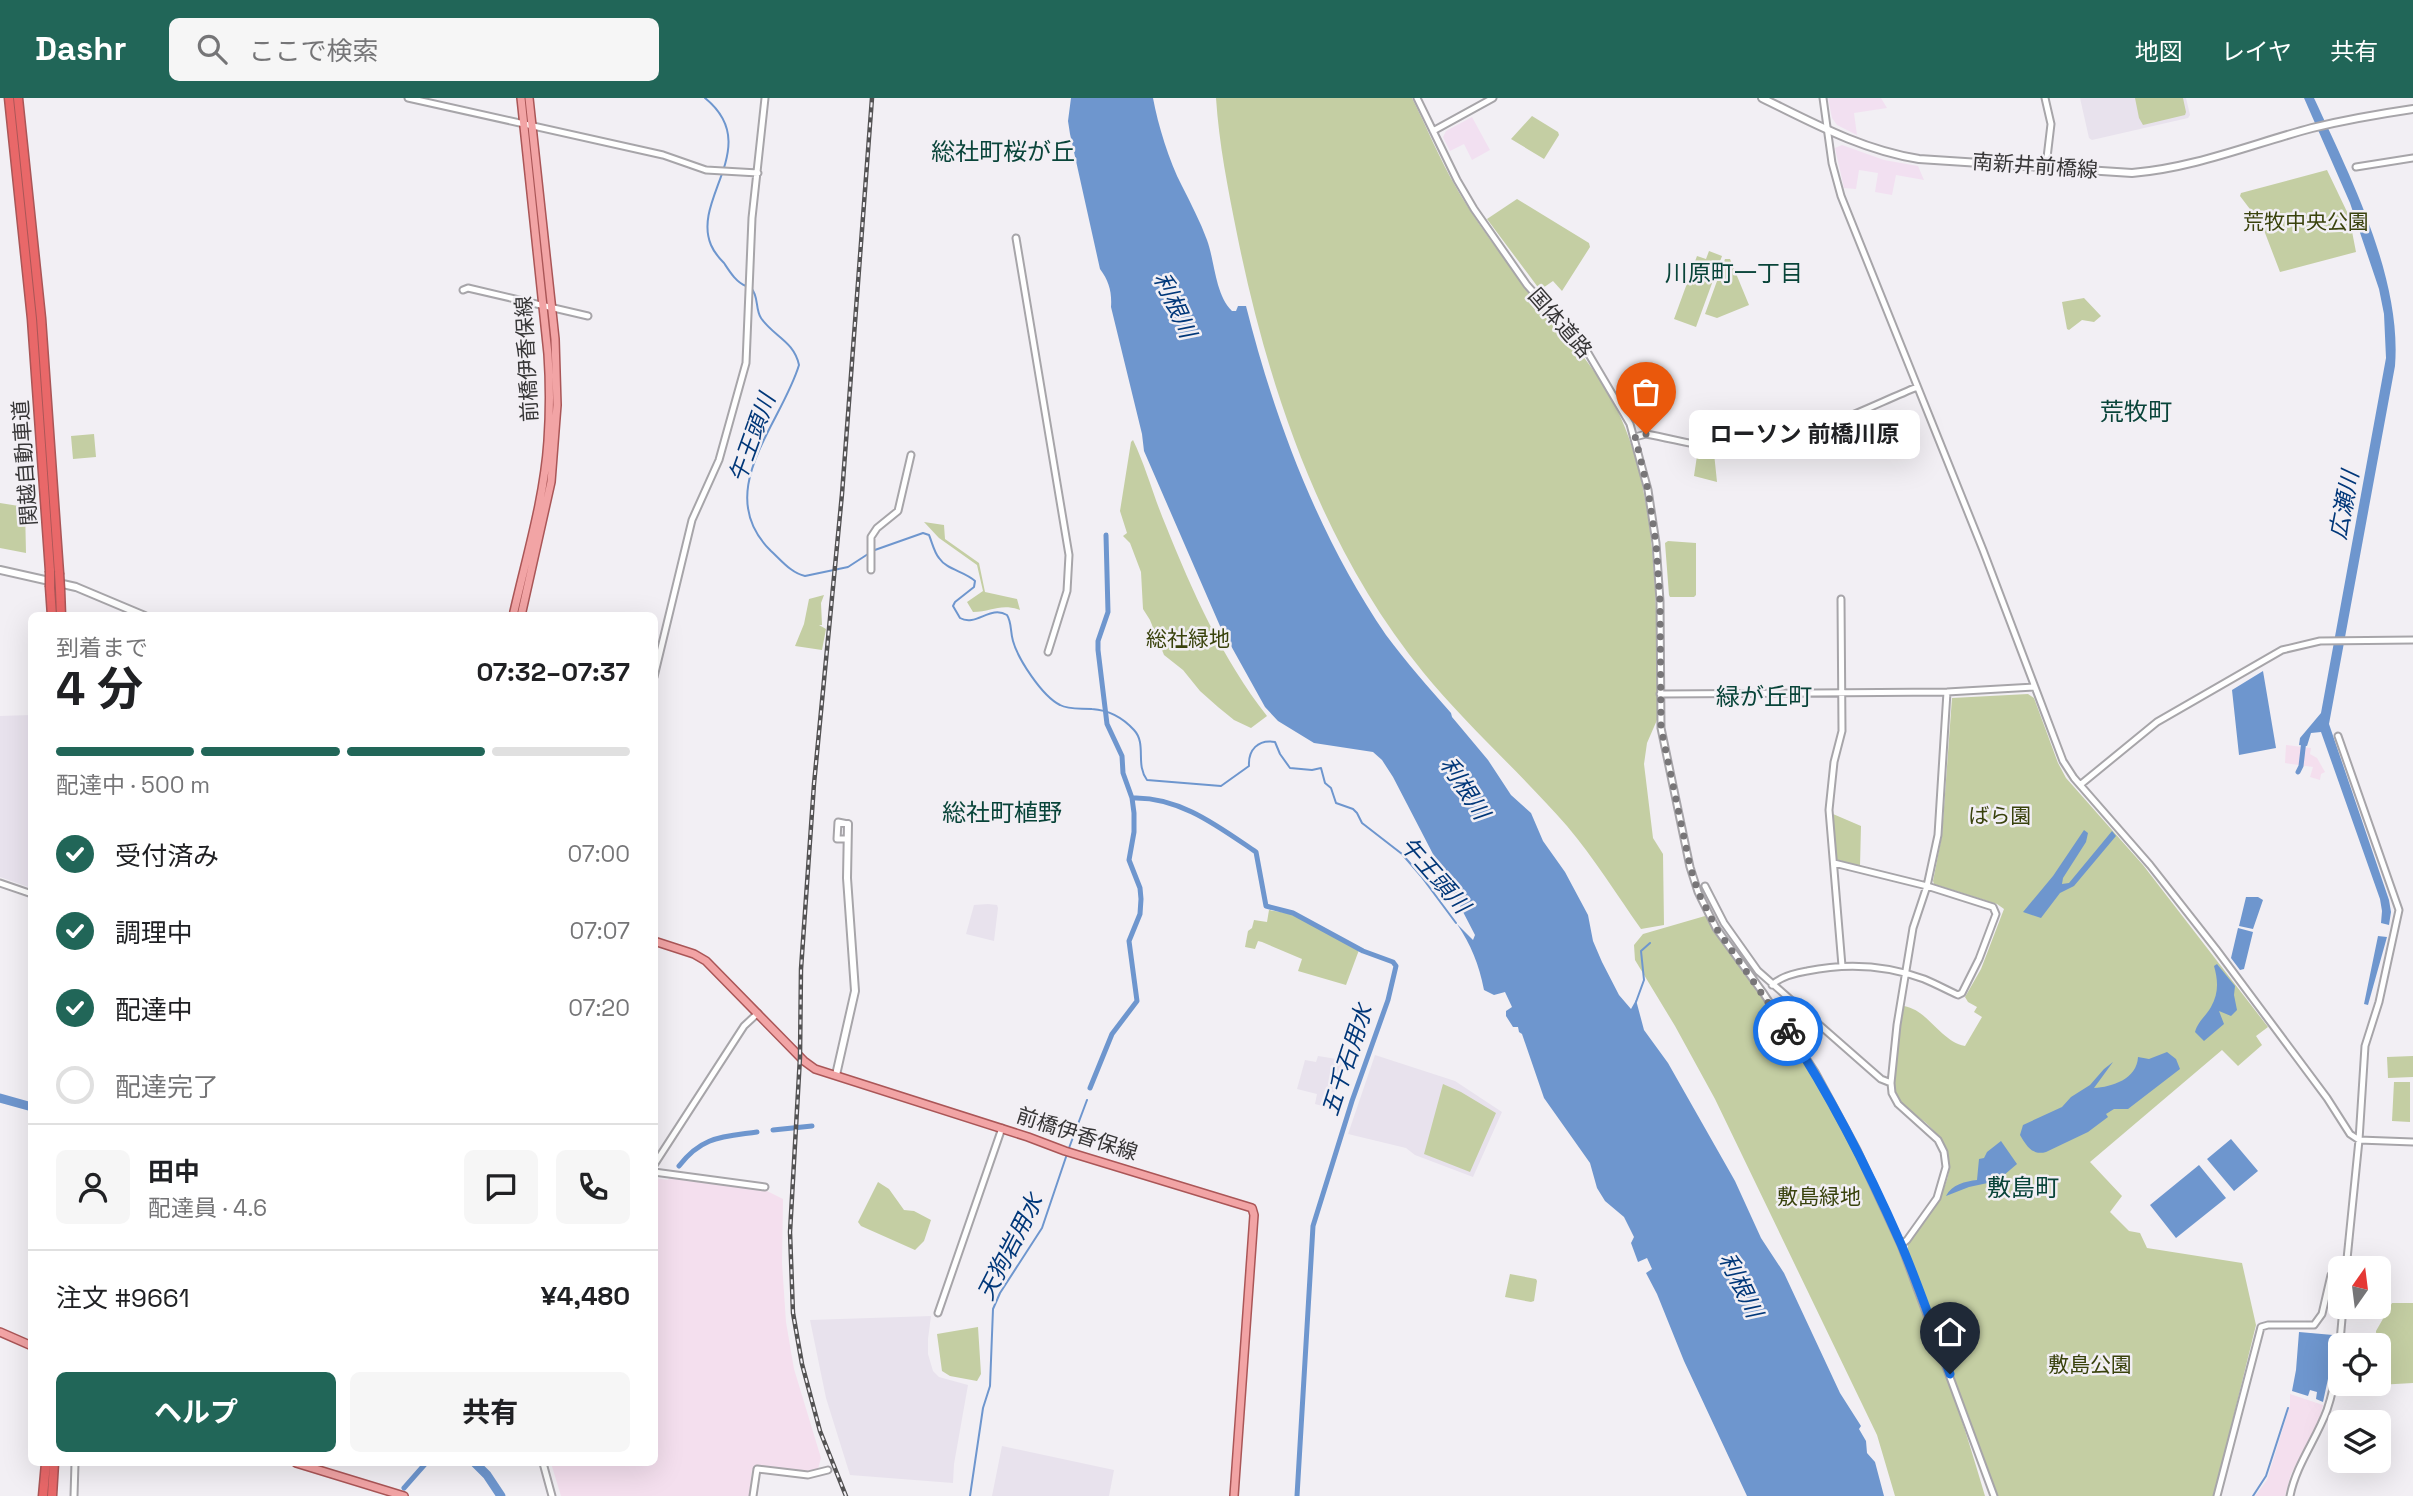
<!DOCTYPE html>
<html lang="ja">
<head>
<meta charset="utf-8">
<style>
  :root { --surface:#fff; --page:#f6f6f6; --text:#202124; --muted:#757577; --line:#e0e0e0; --accent:#216658 }
  body { margin:0; font-family:"Space Grotesk","Noto Sans JP",sans-serif; background:var(--page); color:var(--text); height:100vh; display:flex; flex-direction:column; font-size:26px; white-space:nowrap }
  * { box-sizing:border-box; margin:0 }
  p { font-size:23px; color:var(--muted) }
  .icon { flex:none; width:38px; height:38px; fill:none; stroke:currentColor; stroke-width:2; stroke-linecap:round; stroke-linejoin:round }
  .map { position:relative; flex:1; overflow:hidden }
  .side { position:absolute; left:28px; top:514px; width:630px; height:854px; display:flex; flex-direction:column; background:var(--surface); border-radius:10px; box-shadow:0 7px 28px #0002 }
  .side>* { flex:none }
  .needle { width:46px; rotate:14deg }
  .fabs { position:absolute; left:2328px; top:1158px; display:grid; gap:14px }
  .fabs a { display:grid; place-items:center; width:63px; height:63px; border-radius:10px; background:var(--surface); box-shadow:0 7px 28px #0002; font-size:35px }
  .pin { position:absolute; display:grid; place-items:center; width:60px; height:60px; color:#fff; margin:-72px -30px; border-radius:50% 50% 50% 0; rotate:-45deg; box-shadow:0 0 7px #0007 }
  .pin .icon { rotate:45deg }
  .courier { position:absolute; display:grid; place-items:center; width:70px; height:70px; margin:-35px; border:5px solid #1a73e8; border-radius:50%; background:#fff; color:#222; box-shadow:0 2px 9px #0007 }
  .bubble { position:absolute; height:49px; border-radius:10px; background:var(--surface); box-shadow:0 7px 28px #0002; font-size:23px; font-weight:700; line-height:49px; text-align:center }
  .head em { font-style:normal; font-weight:700 }
  .head div { display:flex; flex-direction:column-reverse }
  .head { display:flex; align-items:center; justify-content:space-between; height:119px; padding:0 28px }
  h1 { font-size:46px; font-weight:700; line-height:52px }
  .bar { display:grid; grid-template-columns:repeat(4,1fr); gap:10px 7px; align-content:center; height:84px; padding:0 28px }
  .bar i { height:9px; border-radius:5px; background:var(--line) }
  .bar .selected { background:var(--accent) }
  .bar p { grid-column:span 4 }
  .line { display:flex; align-items:center; gap:18px; padding:0 28px; border-top:2px solid var(--line) }
  .line div { flex:1 }
  .round { display:grid; place-items:center; flex:none; width:74px; height:74px; border-radius:10px; background:var(--page) }
  ol { padding:0 28px; list-style:none }
  li { display:flex; align-items:center; gap:21px; height:77px }
  li p { margin-inline-start:auto }
  li .icon { padding:7px; border-radius:50%; background:var(--accent); color:#fff; stroke-width:4 }
  li:last-child { color:var(--muted) }
  li i { width:38px; height:38px; border:4px solid var(--line); border-radius:50% }
  .cta { display:flex; gap:14px; margin-top:auto; padding:14px 28px }
  .cta a { flex:1; height:80px; border-radius:10px; background:var(--accent); color:#fff; font-size:28px; font-weight:700; line-height:80px; text-align:center }
  .cta a+a { background:var(--page); color:var(--text) }
  header { display:flex; align-items:center; gap:42px; box-sizing:border-box; height:98px; padding:0 35px; background:var(--accent); color:#fff }
  header strong { font-size:33px }
  nav { display:flex; gap:38px; margin-inline-start:auto; font-size:24px }
  .search { width:490px; height:63px; background:var(--page); display:flex; align-items:center; gap:18px; box-sizing:border-box; padding:0 24px; border-radius:10px; color:var(--muted); font-size:26px }
  .map>svg:first-child { display:block }
  .commercial { fill:#f2e0f1 }
  .industrial { fill:#f4dfee }
  .built { fill:#e8e2ed }
  .green { fill:#c4cea3 }
  .water { fill:#6e96ce }
  .lines { fill:none; stroke-linecap:round; stroke-linejoin:round }
  .stream { stroke:#6e96ce; stroke-width:2 }
  .canal { stroke:#6e96ce; stroke-width:5 }
  .river { stroke:#6e96ce; stroke-width:9 }
  .tertiary-casing { stroke:#a7a5a9; stroke-width:9 }
  .secondary-casing { stroke:#a7a5a9; stroke-width:10 }
  .primary-casing { stroke:#aa5657; stroke-width:10 }
  .motorway-casing { stroke:#aa5657; stroke-width:11 }
  .tertiary { stroke:#fff; stroke-width:5 }
  .secondary { stroke:#fff; stroke-width:6 }
  .primary { stroke:#f2a4a5; stroke-width:7 }
  .motorway { stroke:#e96869; stroke-width:8 }
  .rail-casing { stroke:#535253; stroke-width:4.5 }
  .rail { stroke:#f2eff4; stroke-width:2; stroke-dasharray:5; stroke-linecap:butt }
  .motorway-bridge-casing { stroke:#aa5657; stroke-width:11; stroke-linecap:butt }
  .motorway-bridge { stroke:#e96869; stroke-width:8 }
  .done { stroke:#787678; stroke-width:7; stroke-dasharray:0 12.6 }
  .route { stroke:#1a73e8; stroke-width:9 }
  .labels { text-anchor:middle; stroke-width:5; stroke-linejoin:round; paint-order:stroke }
  .street-label { font-size:21px; fill:#363536; stroke:#f2eff4 }
  .park-label { font-size:21px; fill:#39420c; stroke:#f2eff4 }
  .neighbourhood-label { font-size:23px; fill:#094439; stroke:#f2eff4 }
  .water-label { font-size:23px; font-style:italic; fill:#003779; stroke:#f2eff4 }
  .quarter-label { font-size:24px; fill:#094439; stroke:#f2eff4 }
</style>
</head>
<body>
<header>
<strong>Dashr</strong>
<div class="search"><svg class="icon" aria-label="search" viewBox="0 0 24 24"><circle cx="10" cy="10" r="6"/><path d="M15 15l6 6"/></svg>ここで検索</div>
<nav><a>地図</a><a>レイヤ</a><a>共有</a></nav>
</header>
<div class="map">
<svg width="2413" height="1398" viewBox="0 0 2413 1398">
  <rect width="100%" height="100%" fill="#f2eff4"/>
  <path class="commercial" d="M1828 0H1881L1887 10 1854 15 1857 37 1837 27 1832 20Z
    M1472 19 1490 52 1472 62 1464 46 1450 53 1443 39 1446 33Z
    M1842 47 1884 62 1918 68 1924 82 1896 77 1892 97 1875 94 1878 75 1859 72 1856 91 1844 90 1835 50Z"/>
  <path class="industrial" d="M2286 647 2311 650 2310 656 2317 660 2325 674 2321 676 2320 682 2310 679 2313 669 2285 665Z
    M670 1079 765 1092 783 1101 782 1165 786 1224 794 1271 821 1360 818 1371 809 1374 755 1368 752 1372 749 1398H561L551 1365H654L655 1080 668 1082Z
    M2290 1296 2323 1307 2318 1325 2291 1376 2285 1398H2255L2267 1382 2290 1307Z"/>
  <path class="built" d="M2080 0H2186L2190 17 2188 20 2092 42 2089 40Z
    M31 617H32L31 790 0 779V618Z
    M988 806 997 807 998 810 994 843 966 836 974 807Z
    M1375 957 1455 983 1502 1014 1473 1079 1415 1057 1406 1050 1348 1036Z
    M1318 958 1343 962 1330 1010 1315 1006 1317 996 1297 991 1305 962 1316 964Z
    M931 1218 928 1241V1256L933 1273 939 1279 968 1287 954 1366 953 1385 850 1377 826 1300 810 1222Z
    M1002 1348 1114 1372 1109 1398H992Z"/>
  <path class="green" d="M1216 0H1412C1427 30 1440 62 1457 91 1473 119 1494 147 1514 174 1550 223 1594 261 1620 318 1660 405 1657 528 1657 622L1647 645 1644 666 1653 740 1663 756 1664 827 1641 831C1617 797 1594 760 1567 728 1521 675 1467 628 1423 574 1322 450 1268 290 1237 136 1228 91 1219 46 1216 0Z
    M2135 0H2183L2186 14 2185 17 2143 27 2139 20Z
    M1532 18 1558 34 1559 37 1544 61 1511 41Z
    M2327 72 2349 118 2356 154 2280 174 2262 127 2240 98 2241 95Z
    M1517 101 1589 145 1590 149 1562 193 1553 183 1540 192 1487 121Z
    M1709 153 1722 158 1696 229 1674 221 1697 158 1706 161Z
    M1725 161H1730L1749 207 1717 220 1705 216Z
    M2084 200 2101 218 2094 224 2082 222 2069 232 2067 231 2062 204Z
    M94 336 96 359 73 361 71 338Z
    M1133 342C1146 369 1154 400 1166 428 1192 493 1223 562 1267 618L1251 630 1234 622 1218 609 1200 593 1183 572 1164 557 1150 522 1143 511 1141 474 1130 445 1123 438 1127 435 1120 413 1131 344Z
    M1698 351 1714 355 1717 384 1694 378Z
    M0 405 25 409 26 455 0 450Z
    M924 424 944 427 945 441 979 465 985 494 1017 501 1020 512C1000 505 992 514 973 514L967 504 983 493 977 467 939 440Z
    M1668 443 1696 445V497L1694 499H1670L1669 497 1665 445Z
    M824 497 821 505 822 527H819L826 531 822 552 795 548 804 526 809 501Z
    M2028 596 2034 600 2058 665 2066 680 2143 767 2268 929 2256 938 2262 947 2238 968 2222 952 2090 1064 2122 1098 2110 1114 2129 1133 2140 1135 2147 1150 2242 1165 2256 1227 2214 1398H1998L1908 1155V1146C1935 1104 1975 1069 1926 1025 1916 1016 1900 1008 1896 994 1890 976 1901 929 1904 908 1928 912 1940 943 1965 948L1982 919 1974 914 1977 909 1968 904 1965 899 1981 871 2004 811 1997 806 1934 786 1933 783 1942 737 1952 600Z
    M1833 716 1861 728 1860 768 1835 761 1831 718Z
    M1269 812 1292 816 1359 852 1346 887 1298 873 1302 861 1262 844 1258 843 1255 851 1245 849 1248 833 1252 830 1254 822 1267 824Z
    M1705 818C1748 876 1790 937 1826 1000 1894 1121 1946 1264 1985 1398H1895L1877 1337 1715 1001 1675 928 1635 862 1634 847 1643 836Z
    M2413 958V979L2388 980 2387 959Z
    M2394 984H2410V1024L2392 1023Z
    M1443 986 1461 994 1496 1015 1470 1074 1424 1056Z
    M878 1084 889 1091 904 1112 914 1113 931 1122 924 1143 915 1152 861 1128 858 1124Z
    M1510 1176 1536 1181 1537 1183 1534 1203 1531 1204 1505 1199Z
    M2392 1205H2413V1285L2378 1287 2376 1233Z
    M978 1229 981 1276 977 1283 950 1278 942 1273 937 1236Z"/>
  <path class="water" d="M1071 0H1153C1158 27 1169 63 1182 88 1191 106 1200 123 1207 142 1215 164 1215 196 1232 213H1236L1238 208H1246C1275 323 1319 439 1386 537 1406 564 1429 590 1451 615L1452 619 1488 662 1511 697 1531 715 1543 743 1565 774 1588 817 1593 843 1602 864 1619 897 1631 911 1636 902 1644 932 1668 965 1735 1083 1761 1140 1784 1175 1840 1295 1861 1328 1859 1331 1866 1343 1867 1355 1875 1364 1884 1398H1747L1684 1263 1657 1196 1646 1175 1652 1171 1647 1160 1638 1164 1631 1145 1634 1139 1624 1119 1605 1103 1597 1090 1590 1065 1544 1000 1522 936 1519 934 1518 929H1513L1506 918V913L1512 909 1505 894 1494 897 1484 892C1479 866 1471 847 1457 826L1473 842 1475 837 1393 679 1382 662 1373 654 1314 645 1278 623 1265 609 1220 528 1144 353 1142 336 1111 209C1112 194 1109 183 1100 171L1070 36 1068 23Z
    M2304 0H2314C2350 78 2402 180 2395 268L2329 626 2389 802 2391 814 2389 827 2381 825 2382 813 2380 801 2321 634 2311 635 2307 648 2299 647 2300 640 2321 615 2386 260 2384 216 2379 191 2350 105Z
    M2263 573 2276 650 2239 657 2232 592Z
    M2084 732 2088 735 2086 744 2063 780 2062 786 2069 785 2112 733 2116 738 2074 788 2060 795 2041 820 2023 814 2053 778Z
    M2246 799H2258L2263 802 2253 831 2239 828Z
    M2238 830 2253 834 2244 871 2240 872 2231 860Z
    M2378 838 2387 839 2368 907 2364 906Z
    M2217 866 2235 888 2234 897 2237 912 2231 918 2219 913 2224 926 2204 943 2195 934C2198 923 2206 918 2211 909 2219 895 2218 882 2214 868Z
    M2167 954 2176 961 2180 971 2128 1011H2114L2106 1016 2108 1019 2088 1034 2046 1054C2032 1058 2026 1047 2020 1037L2023 1027 2062 1009 2071 999 2090 987 2104 971 2113 964 2094 990C2112 989 2137 981 2138 959L2149 961Z
    M2231 1041 2258 1073 2234 1093 2207 1061Z
    M2001 1043 2017 1066 1997 1083 1969 1089 1946 1098C1951 1087 1966 1083 1977 1082L1979 1061 1984 1060 1987 1054Z
    M2199 1067 2226 1100 2176 1140 2150 1107Z
    M2299 1234 2333 1237 2331 1267 2323 1304 2316 1301 2317 1294 2310 1292 2308 1298 2292 1293 2296 1272Z"/>
  <g class="lines">
    <path class="stream" d="M705 0C764 48 691 100 711 147 714 154 719 160 724 165 730 174 736 184 746 188
      M751 190C759 198 755 211 761 220 773 238 794 243 799 267 781 327 711 394 771 453 781 462 791 475 805 478L848 469 868 456
      M872 453 923 435 929 437C932 444 934 454 939 460 947 472 964 473 975 483L974 489 955 504 953 508 960 520C976 529 990 507 1007 517 1012 525 1010 533 1013 543 1018 561 1042 598 1060 607 1069 612 1081 610 1092 611 1108 612 1123 620 1134 632 1147 646 1135 666 1147 682L1221 688 1249 668C1248 652 1258 641 1275 644L1280 656 1290 670 1312 672 1321 670 1325 685 1331 690 1336 705 1353 711 1357 715 1362 725 1402 756 1421 778 1456 825
      M1636 904 1644 882 1641 853 1650 845
      M1069 1050 1087 1002
      M970 1398 983 1310 990 1288 993 1211 1000 1195 1042 1130 1067 1056
      M2253 1398 2266 1378 2288 1310"/>
    <path class="canal" d="M2298 674 2301 668 2304 642
      M1132 700C1179 698 1219 729 1256 754L1266 808 1293 815 1363 853 1393 864 1396 868 1388 902 1352 1003 1313 1128 1297 1398
      M1090 990 1112 936 1137 903 1129 843 1140 816 1141 801 1140 790 1129 762 1134 734V715L1132 700 1123 675 1122 658 1107 626 1098 552V543L1108 514 1106 437
      M773 1032 812 1028
      M679 1068C702 1038 722 1039 757 1034
      M404 1390 426 1365"/>
    <path class="river" d="M0 1000 32 1009
      M475 1365 487 1377 501 1398"/>
    <g class="tertiary-casing">
      <path id="tertiary" d="M408 0 663 57 706 72 758 75
        M1417 0 1457 82 1474 111 1527 187 1588 255 1630 326 1648 392 1656 445 1660 503 1661 630 1690 769 1698 794 1716 830 1764 896 1815 974 1857 1052 1901 1147 1994 1398
        M1823 0 1832 65 1841 98 1983 452 2063 663 2074 680 2150 767 2216 851 2327 1000 2350 1036 2359 1042 2346 1171
        M2045 0 2051 26 2046 68
        M1433 33 1493 0
        M2356 69 2413 60
        M1016 140 1069 457 1067 493 1048 554
        M463 192 468 190 588 218
        M1635 339 1646 336C1675 341 1706 351 1735 351 1789 350 1866 310 1917 289
        M871 472V439L877 430 898 413 911 357
        M1841 501 1842 633 1834 664 1829 712 1842 868
        M654 579 692 422 719 362 746 265 752 120 765 0
        M1660 596 1947 594 2035 589
        M2338 638 2399 812 2379 904 2365 948 2359 1042 2413 1044
        M2080 687 2157 624 2282 552 2320 543 2413 542
        M847 741H837L838 724 848 726
        M0 785 32 796
        M1705 788 1724 825 1758 873 1881 981 1891 985
        M1772 887C1781 878 1795 875 1807 873 1846 865 1886 867 1924 881 1936 886 1947 892 1958 897L1962 895 1979 861 1996 816 1993 809 1927 788 1834 765
        M654 1067 744 928 758 915
        M654 1074 765 1089
        M1901 1147 1907 1142 1937 1100 1946 1069 1944 1054 1938 1042 1898 1006 1892 995 1891 985 1897 927 1913 830 1927 788 1938 737 1947 594
        M938 1215 1002 1030
        M543 1365 552 1398
        M74 1398 75 1365
        M753 1398 757 1371 808 1377 828 1372
        M2217 1398 2261 1229 2268 1227H2314L2322 1216 2331 1177 2340 1173
        M2290 1398C2296 1367 2316 1342 2327 1312 2338 1280 2340 1243 2343 1209"/>
    </g>
    <g class="secondary-casing">
      <path id="secondary" d="M1762 0C1813 25 1862 52 1919 61L2132 75C2194 70 2252 46 2312 30 2345 22 2379 16 2413 11
        M0 472 76 489 145 518
        M836 977 855 893 847 780 848 726"/>
    </g>
    <g class="primary-casing">
      <path id="primary" d="M513 518C526 460 544 402 548 343 550 314 550 285 548 256L521 0
        M521 518 551 384 557 307 555 241 529 0
        M654 843 694 856 706 863 804 963 815 971 1028 1039 1065 1053 1252 1110 1254 1117 1234 1398
        M0 1234 32 1248
        M296 1365 404 1398"/>
    </g>
    <g class="motorway-casing">
      <path id="motorway" d="M9 0 32 221 50 473
        M18 0 41 220 59 475
        M50 489 52 518
        M60 491 61 518
        M43 1398 46 1365
        M52 1398 54 1365"/>
    </g>
    <use href="#tertiary" class="tertiary"/>
    <use href="#secondary" class="secondary"/>
    <use href="#primary" class="primary"/>
    <use href="#motorway" class="motorway"/>
    <g class="rail-casing">
      <path id="rail" d="M846 1398 820 1333 802 1266 793 1215 790 1134 800 959 801 871 814 686 842 396 872 0"/>
    </g>
    <use href="#rail" class="rail"/>
    <g class="motorway-bridge-casing">
      <path id="motorway-bridge" d="M50 473V489
        M59 475 60 491"/>
    </g>
    <use href="#motorway-bridge" class="motorway-bridge"/>
  </g>
  <g class="lines">
    <path class="done" d="M1646 336 1635 338 1648 392 1656 445 1660 503 1661 630 1690 768 1698 794 1716 830 1788 933"/>
    <path class="route" d="M1788 933C1832 1000 1868 1071 1901 1146 1919 1188 1934 1233 1950 1276"/>
  </g>
  <g class="labels">
    <g class="street-label">
      <text transform="translate(2035 68) rotate(4)" y="7">南新井前橋線</text>
      <text transform="translate(1560 225) rotate(49)" y="7">国体道路</text>
      <text transform="translate(527 261) rotate(-93)" y="7">前橋伊香保線</text>
      <text transform="translate(25 365) rotate(-94)" y="7">関越自動車道</text>
      <text transform="translate(1077 1036) rotate(18)" y="7">前橋伊香保線</text>
    </g>
    <g class="park-label">
      <text x="2306" y="131">荒牧中央公園</text>
      <text x="1188" y="548">総社緑地</text>
      <text x="2000" y="725">ばら園</text>
      <text x="1819" y="1106">敷島緑地</text>
      <text x="2090" y="1274">敷島公園</text>
    </g>
    <g class="neighbourhood-label">
      <text x="1734" y="183">川原町一丁目</text>
    </g>
    <g class="water-label">
      <text transform="translate(1175 207) rotate(65)" y="8">利根川</text>
      <text transform="translate(752 340) rotate(-70)" y="8">午王頭川</text>
      <text transform="translate(2344 407) rotate(-79)" y="8">広瀬川</text>
      <text transform="translate(1465 690) rotate(57)" y="8">利根川</text>
      <text transform="translate(1435 777) rotate(49)" y="8">午王頭川</text>
      <text transform="translate(1347 962) rotate(-72)" y="8">五千石用水</text>
      <text transform="translate(1010 1149) rotate(-63)" y="8">天狗岩用水</text>
      <text transform="translate(1741 1187) rotate(64)" y="8">利根川</text>
    </g>
    <g class="quarter-label">
      <text x="1003" y="62">総社町桜が丘</text>
      <text x="2136" y="322">荒牧町</text>
      <text x="1764" y="607">緑が丘町</text>
      <text x="1002" y="723">総社町植野</text>
      <text x="2023" y="1098">敷島町</text>
    </g>
  </g>
</svg>
<div class="fabs">
<a><svg class="needle" viewBox="-14 -14 28 28"><path d="M0-13l5 13h-10z" fill="#e53935"/><path d="M0 13l5-13h-10z" fill="#757577"/></svg></a>
<a><svg class="icon" aria-label="locate" viewBox="0 0 24 24"><circle cx="12" cy="12" r="6"/><path d="M12 2v4M12 18v4M2 12h4M18 12h4"/></svg></a>
<a><svg class="icon" aria-label="layers" viewBox="0 0 24 24"><path d="M12 4l9 5-9 5-9-5zM3 14l9 5 9-5"/></svg></a>
</div>
<div class="pin" style="left:1646px;top:336px;background:#ea580c"><svg class="icon" aria-label="bag" viewBox="0 0 24 24"><path d="M5 8h14l-1 12H6zM9 8a3 3 0 0 1 6 0"/></svg></div>
<div class="pin" style="left:1950px;top:1276px;background:#1f2937"><svg class="icon" aria-label="home" viewBox="0 0 24 24"><path d="M3 11l9-7 9 7M6 9v11h12V9"/></svg></div>
<div class="courier" style="left:1788px;top:933px"><svg class="icon" aria-label="bike" viewBox="0 0 24 24"><circle cx="6" cy="16" r="4"/><circle cx="18" cy="16" r="4"/><path d="M6 16l4-8h5l3 8M10 8l3 8H6M13 5h3"/></svg></div>
<div class="bubble" style="left:1689px;top:312px;width:231px">ローソン 前橋川原</div>
<section class="side">
<div class="head"><div><h1>4 分</h1><p>到着まで</p></div><em>07:32–07:37</em></div>
<div class="bar"><i class="selected"></i><i class="selected"></i><i class="selected"></i><i></i><p>配達中 · 500 m</p></div>
<ol>
<li><svg class="icon" aria-label="check" viewBox="0 0 24 24"><path d="M5 12l5 5 9-10"/></svg>受付済み<p>07:00</p></li>
<li><svg class="icon" aria-label="check" viewBox="0 0 24 24"><path d="M5 12l5 5 9-10"/></svg>調理中<p>07:07</p></li>
<li><svg class="icon" aria-label="check" viewBox="0 0 24 24"><path d="M5 12l5 5 9-10"/></svg>配達中<p>07:20</p></li>
<li><i></i>配達完了</li>
</ol>
<div class="line" style="height:126px"><a class="round"><svg class="icon" aria-label="person" viewBox="0 0 24 24"><circle cx="12" cy="8" r="4"/><path d="M4 21q1-7 8-7t8 7"/></svg></a><div><b>田中</b><p>配達員 · 4.6</p></div><a class="round"><svg class="icon" aria-label="chat" viewBox="0 0 24 24"><path d="M4 5h16v11H9l-5 4z"/></svg></a><a class="round"><svg class="icon" aria-label="phone" viewBox="0 0 24 24"><path d="M5 4h4l2 5-3 2q2 4 5 5l2-3 5 2v4C11 20 4 13 5 4z"/></svg></a></div>
<div class="line" style="height:91px"><div>注文 #9661</div><b>¥4,480</b></div>
<div class="cta"><a>ヘルプ</a><a>共有</a></div>
</section>
</div>
</body>
</html>
